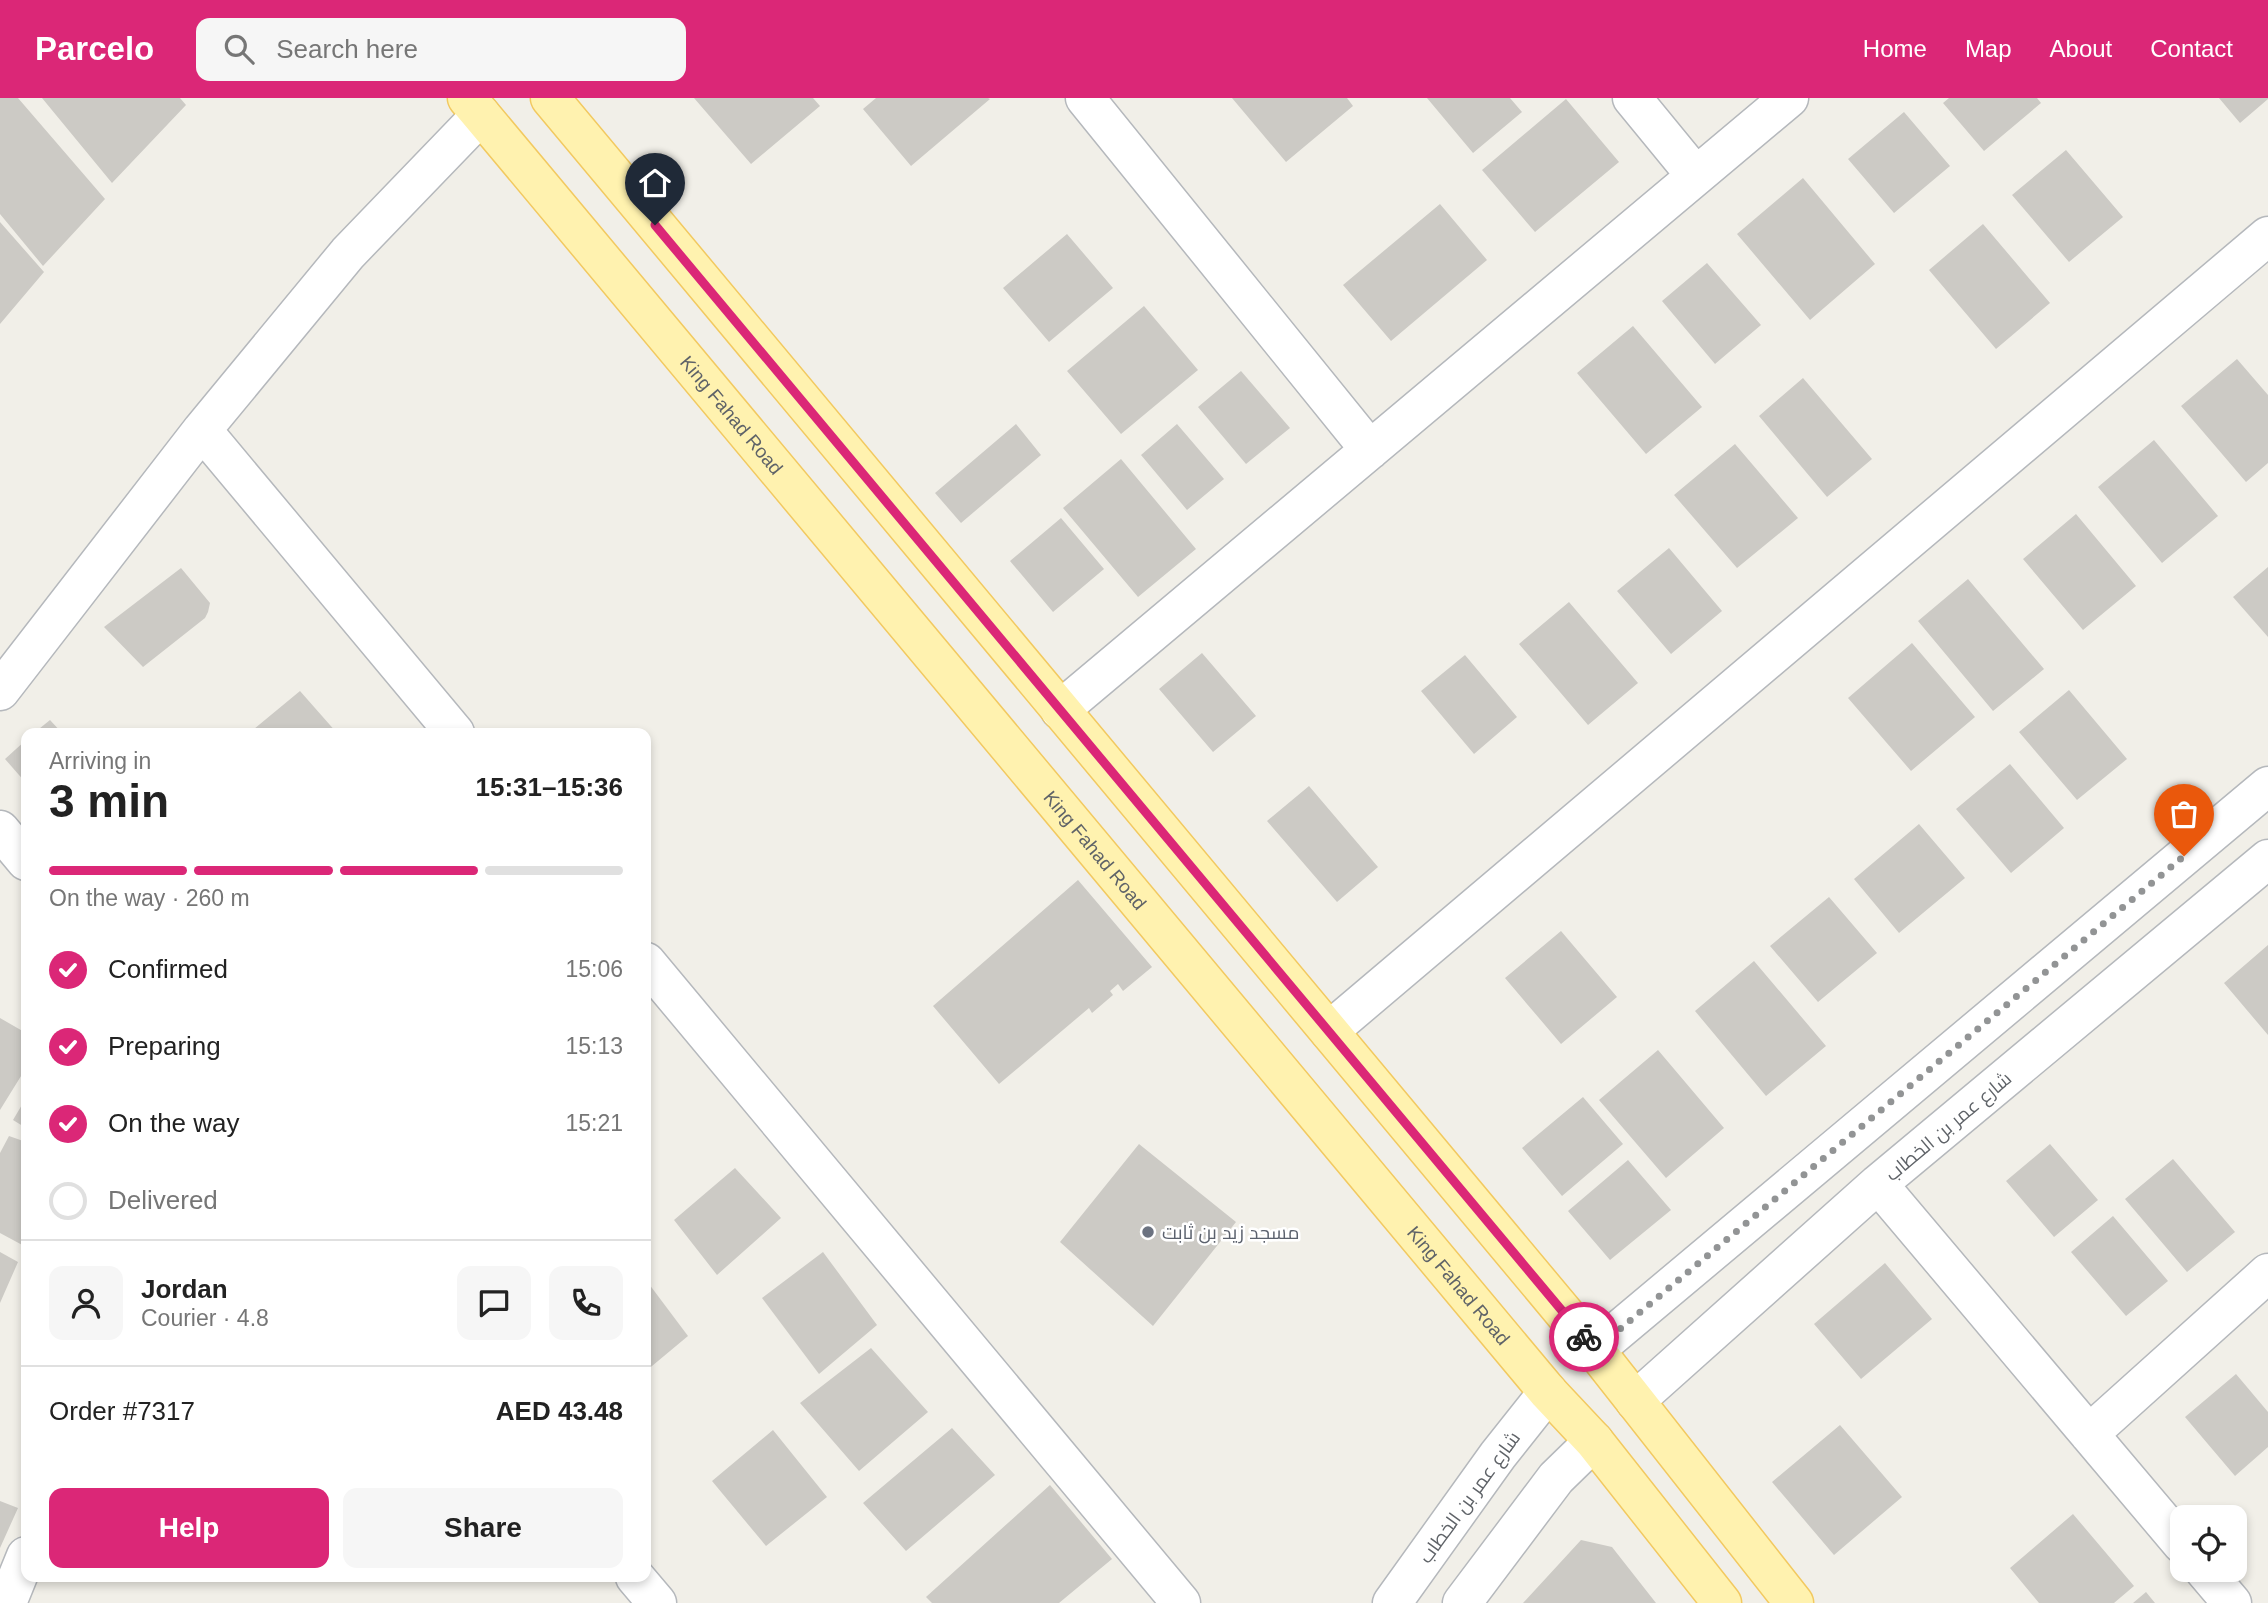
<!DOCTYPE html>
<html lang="en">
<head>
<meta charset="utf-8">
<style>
  :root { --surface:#fff; --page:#f6f6f6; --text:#222; --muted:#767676; --line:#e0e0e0; --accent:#db2777 }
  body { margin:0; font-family:Helvetica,Cairo,sans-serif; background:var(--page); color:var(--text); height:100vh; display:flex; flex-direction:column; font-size:26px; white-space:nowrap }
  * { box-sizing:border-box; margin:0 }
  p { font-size:23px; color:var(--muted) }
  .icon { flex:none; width:38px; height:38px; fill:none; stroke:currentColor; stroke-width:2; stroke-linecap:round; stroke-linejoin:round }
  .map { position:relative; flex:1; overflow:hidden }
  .details { position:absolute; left:21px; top:630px; width:630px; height:854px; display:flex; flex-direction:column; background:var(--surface); border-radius:14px; box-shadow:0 4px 10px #0003 }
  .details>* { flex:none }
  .buttons { position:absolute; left:2170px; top:1407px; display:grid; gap:14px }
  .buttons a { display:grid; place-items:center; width:77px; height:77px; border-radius:14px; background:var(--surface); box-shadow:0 4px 10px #0003; font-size:35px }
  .pin { position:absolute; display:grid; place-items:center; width:60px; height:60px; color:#fff; margin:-72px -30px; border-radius:50% 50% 50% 0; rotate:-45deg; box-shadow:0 0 7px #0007 }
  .pin .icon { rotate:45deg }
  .courier { position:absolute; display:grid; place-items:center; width:70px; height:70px; margin:-35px; border:5px solid #db2777; border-radius:50%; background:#fff; color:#222; box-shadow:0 2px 9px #0007 }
  .overview em { font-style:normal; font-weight:700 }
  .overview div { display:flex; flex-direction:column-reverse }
  .overview { display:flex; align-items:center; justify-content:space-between; height:119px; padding:0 28px }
  h1 { font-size:46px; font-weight:700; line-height:52px }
  .bar { display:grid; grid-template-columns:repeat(4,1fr); gap:10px 7px; align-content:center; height:84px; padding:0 28px }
  .bar i { height:9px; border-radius:5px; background:var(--line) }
  .bar .on { background:var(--accent) }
  .bar p { grid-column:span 4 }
  .line { display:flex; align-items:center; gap:18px; padding:0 28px; border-top:2px solid var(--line) }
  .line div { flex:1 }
  .round { display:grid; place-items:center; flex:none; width:74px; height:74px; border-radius:14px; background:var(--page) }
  ol { padding:0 28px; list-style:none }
  li { display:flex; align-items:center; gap:21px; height:77px }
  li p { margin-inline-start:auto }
  li .icon { padding:7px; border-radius:50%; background:var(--accent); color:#fff; stroke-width:4 }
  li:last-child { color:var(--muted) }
  li i { width:38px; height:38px; border:4px solid var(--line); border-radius:50% }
  .primary-button { display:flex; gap:14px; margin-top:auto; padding:14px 28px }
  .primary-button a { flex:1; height:80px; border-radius:14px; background:var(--accent); color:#fff; font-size:28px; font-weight:700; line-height:80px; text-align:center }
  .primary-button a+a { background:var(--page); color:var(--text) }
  header { display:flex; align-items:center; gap:42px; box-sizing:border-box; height:98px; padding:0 35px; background:var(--accent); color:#fff }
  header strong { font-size:33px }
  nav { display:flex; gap:38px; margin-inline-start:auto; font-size:24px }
  .search { width:490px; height:63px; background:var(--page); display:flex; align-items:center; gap:18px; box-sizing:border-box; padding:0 24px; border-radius:14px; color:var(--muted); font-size:26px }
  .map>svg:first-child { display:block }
  .building { fill:#cccac5 }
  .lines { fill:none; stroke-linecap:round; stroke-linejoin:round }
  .minor-casing { stroke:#b5b8bc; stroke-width:41 }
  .major-casing { stroke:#f2c960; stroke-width:41 }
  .minor { stroke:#fff; stroke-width:38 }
  .major { stroke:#fff2af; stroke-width:38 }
  .done { stroke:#929495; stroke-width:7; stroke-dasharray:0 12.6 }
  .route { stroke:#db2777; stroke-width:9 }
  .worship-dot { fill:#6b7280; stroke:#fff; stroke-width:2.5 }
  .labels { text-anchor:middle; stroke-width:5; stroke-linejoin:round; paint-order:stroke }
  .street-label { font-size:19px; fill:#5f6368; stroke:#fff }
  .worship-label { font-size:19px; fill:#5b616d; stroke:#fff; text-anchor:start }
</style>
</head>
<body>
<header>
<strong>Parcelo</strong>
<div class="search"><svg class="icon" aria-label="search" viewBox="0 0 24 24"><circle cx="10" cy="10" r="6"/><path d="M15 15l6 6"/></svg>Search here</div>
<nav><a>Home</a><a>Map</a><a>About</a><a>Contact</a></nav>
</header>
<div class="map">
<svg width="2268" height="1505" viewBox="0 0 2268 1505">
  <rect width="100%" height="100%" fill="#f1efe8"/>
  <path class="building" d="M0 0H18L105 101 43 168 0 116Z
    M42 0H180L186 7 112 85Z
    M694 0H813L820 8 751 66Z
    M876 0H988L990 1 911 68 863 11Z
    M1232 0H1347L1353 8 1286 64Z
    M1427 0H1510L1522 14 1473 55Z
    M1949 0H2037L2041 5 1984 53 1943 5Z
    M2219 0H2268V1L2240 25Z
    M1566 1 1619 64 1535 134 1482 72Z
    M1904 14 1950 68 1894 115 1848 61Z
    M2066 52 2123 119 2069 164 2012 97Z
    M1803 80 1875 166 1810 222 1737 136Z
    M1440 106 1487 162 1391 243 1343 187Z
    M0 124 44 174 0 226Z
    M1983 126 2050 205 1996 251 1929 172Z
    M1067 136 1113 190 1049 244 1003 190Z
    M1707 165 1761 227 1715 266 1662 203Z
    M1144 208 1198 272 1121 336 1067 273Z
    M1633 228 1702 309 1646 356 1577 275Z
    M2237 261 2268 297V365L2246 384 2181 308Z
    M1241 273 1290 330 1246 366 1198 309Z
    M1803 280 1872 361 1827 399 1759 318Z
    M1016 326 1041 357 961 425 935 395Z
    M1177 326 1224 381 1187 412 1141 357Z
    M2154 342 2218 418 2162 465 2098 389Z
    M1735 346 1798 420 1737 470 1674 397Z
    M1121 361 1196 451 1138 499 1063 410Z
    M2076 416 2136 488 2083 532 2023 461Z
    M1061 420 1104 471 1053 514 1010 463Z
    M1669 450 1722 513 1671 556 1617 493Z
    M2268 469V539L2233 499Z
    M181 470 210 505 208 514 205 520 143 569 104 529Z
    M1968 481 2044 571 1993 613 1918 523Z
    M1569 504 1638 585 1588 627 1519 546Z
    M1912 545 1975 619 1911 673 1848 600Z
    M1202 555 1256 618 1213 654 1159 591Z
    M1465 557 1517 619 1474 656 1421 593Z
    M2069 592 2127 661 2077 702 2019 634Z
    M300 593 337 635H249Z
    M50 622 62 635H34Z
    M26 642V685L5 661Z
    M2010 666 2064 730 2011 775 1956 711Z
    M1309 688 1378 769 1337 804 1267 723Z
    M1919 726 1965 780 1899 835 1854 781Z
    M1078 782 1152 869 1123 893 1118 886 1110 893 1113 897 1092 915 1089 910 999 986 933 908Z
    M1829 799 1877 855 1818 904 1770 848Z
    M1561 833 1617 899 1561 946 1505 880Z
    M2268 847V937L2224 885Z
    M1754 863 1826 948 1766 998 1695 913Z
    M0 920 26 935V970L0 1012Z
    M1658 952 1724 1030 1666 1080 1599 1002Z
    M1583 999 1623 1046 1562 1098 1522 1050Z
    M26 1000V1030L13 1022Z
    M9 1038 26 1044V1149L0 1135V1055Z
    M1139 1046 1236 1124 1153 1228 1060 1144Z
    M2050 1046 2098 1102 2054 1139 2006 1083Z
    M2173 1061 2235 1134 2187 1174 2125 1101Z
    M1628 1062 1671 1112 1610 1162 1568 1113Z
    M735 1070 781 1120 717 1177 674 1122Z
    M2113 1118 2168 1183 2126 1218 2071 1154Z
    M0 1154 18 1164 0 1205Z
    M823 1154 877 1227 819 1276 762 1200Z
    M1885 1165 1932 1221 1861 1281 1814 1226Z
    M646 1182 688 1238 646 1273Z
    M871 1250 928 1314 859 1373 800 1305Z
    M2236 1276 2268 1314V1349L2235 1378 2185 1319Z
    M1840 1327 1902 1399 1834 1457 1772 1384Z
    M952 1330 995 1377 906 1453 863 1405Z
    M773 1332 827 1399 766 1448 712 1383Z
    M1050 1387 1112 1461 1059 1505H932L926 1499Z
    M0 1403 18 1410 0 1450Z
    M2073 1416 2134 1488 2114 1505H2039L2010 1470Z
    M1581 1442 1612 1449 1656 1505H1523Z
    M2146 1494 2155 1505H2133Z"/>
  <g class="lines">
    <g class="minor-casing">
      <path id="minor" d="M1085 0 1370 352
        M1632 0 1696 78
        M202 332 455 635
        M0 593 202 332 348 155 481 17
        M1060 612 1789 0
        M0 732 26 763
        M646 864 1181 1505
        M1329 933 2268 138
        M1878 1086 2182 1446
        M1595 1252 2268 688
        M1635 1303 1878 1086 2268 761
        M2089 1336 2268 1175
        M2204 1472 2232 1505
        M635 1479 657 1505
        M7 1505 26 1458
        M1392 1505 1498 1357 1548 1294
        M1462 1505 1556 1380 1594 1343"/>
    </g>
    <g class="major-casing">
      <g id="major">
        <path id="s1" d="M467 0 1548 1294 1594 1343 1722 1505"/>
        <path d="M550 0 1595 1252 1794 1505"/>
      </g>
    </g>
    <use href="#minor" class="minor"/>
    <use href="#major" class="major"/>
  </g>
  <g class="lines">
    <path class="done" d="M1584 1239 1595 1252 2184 758"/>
    <path class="route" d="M655 127 1584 1239"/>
  </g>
  <circle class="worship-dot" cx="1148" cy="1134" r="7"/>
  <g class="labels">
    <g class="street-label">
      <text dy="7" stroke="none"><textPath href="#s1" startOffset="413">King Fahad Road</textPath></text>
      <text dy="7" stroke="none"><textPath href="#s1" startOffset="980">King Fahad Road</textPath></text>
      <text transform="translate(1948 1028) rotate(-40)" y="7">شارع عمر بن الخطاب</text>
      <text dy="7" stroke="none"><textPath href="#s1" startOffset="1547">King Fahad Road</textPath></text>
      <text transform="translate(1469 1399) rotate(-54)" y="7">شارع عمر بن الخطاب</text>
    </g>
    <g class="worship-label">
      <text x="1162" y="1141">مسجد زيد بن ثابت</text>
    </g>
  </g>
</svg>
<div class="buttons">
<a><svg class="icon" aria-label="locate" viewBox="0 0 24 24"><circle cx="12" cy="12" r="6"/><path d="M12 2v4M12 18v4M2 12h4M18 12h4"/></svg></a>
</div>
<div class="pin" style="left:2184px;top:758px;background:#ea580c"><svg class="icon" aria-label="bag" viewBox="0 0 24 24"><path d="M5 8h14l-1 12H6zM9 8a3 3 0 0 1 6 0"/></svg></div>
<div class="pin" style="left:655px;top:127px;background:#1f2937"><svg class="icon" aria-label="home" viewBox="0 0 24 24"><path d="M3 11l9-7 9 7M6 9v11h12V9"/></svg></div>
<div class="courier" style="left:1584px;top:1239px"><svg class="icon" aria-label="bike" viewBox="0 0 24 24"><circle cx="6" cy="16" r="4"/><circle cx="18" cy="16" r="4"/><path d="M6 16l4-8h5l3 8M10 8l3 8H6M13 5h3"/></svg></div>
<section class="details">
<div class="overview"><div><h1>3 min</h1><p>Arriving in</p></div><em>15:31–15:36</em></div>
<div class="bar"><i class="on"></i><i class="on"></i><i class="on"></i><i></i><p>On the way · 260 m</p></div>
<ol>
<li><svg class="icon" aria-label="check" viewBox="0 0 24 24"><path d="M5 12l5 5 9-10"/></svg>Confirmed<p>15:06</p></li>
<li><svg class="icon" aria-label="check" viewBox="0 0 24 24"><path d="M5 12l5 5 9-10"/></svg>Preparing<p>15:13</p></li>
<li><svg class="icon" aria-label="check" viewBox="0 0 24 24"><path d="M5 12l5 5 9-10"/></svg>On the way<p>15:21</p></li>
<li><i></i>Delivered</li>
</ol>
<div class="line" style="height:126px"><a class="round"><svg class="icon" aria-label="person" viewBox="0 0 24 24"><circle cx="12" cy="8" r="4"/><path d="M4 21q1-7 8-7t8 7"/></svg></a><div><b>Jordan</b><p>Courier · 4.8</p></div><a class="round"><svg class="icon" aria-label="chat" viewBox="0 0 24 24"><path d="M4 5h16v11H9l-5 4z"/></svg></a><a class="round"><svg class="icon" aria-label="phone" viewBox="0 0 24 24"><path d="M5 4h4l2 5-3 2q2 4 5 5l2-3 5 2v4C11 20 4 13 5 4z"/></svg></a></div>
<div class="line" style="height:91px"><div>Order #7317</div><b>AED 43.48</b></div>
<div class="primary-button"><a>Help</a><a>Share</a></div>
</section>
</div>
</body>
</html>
